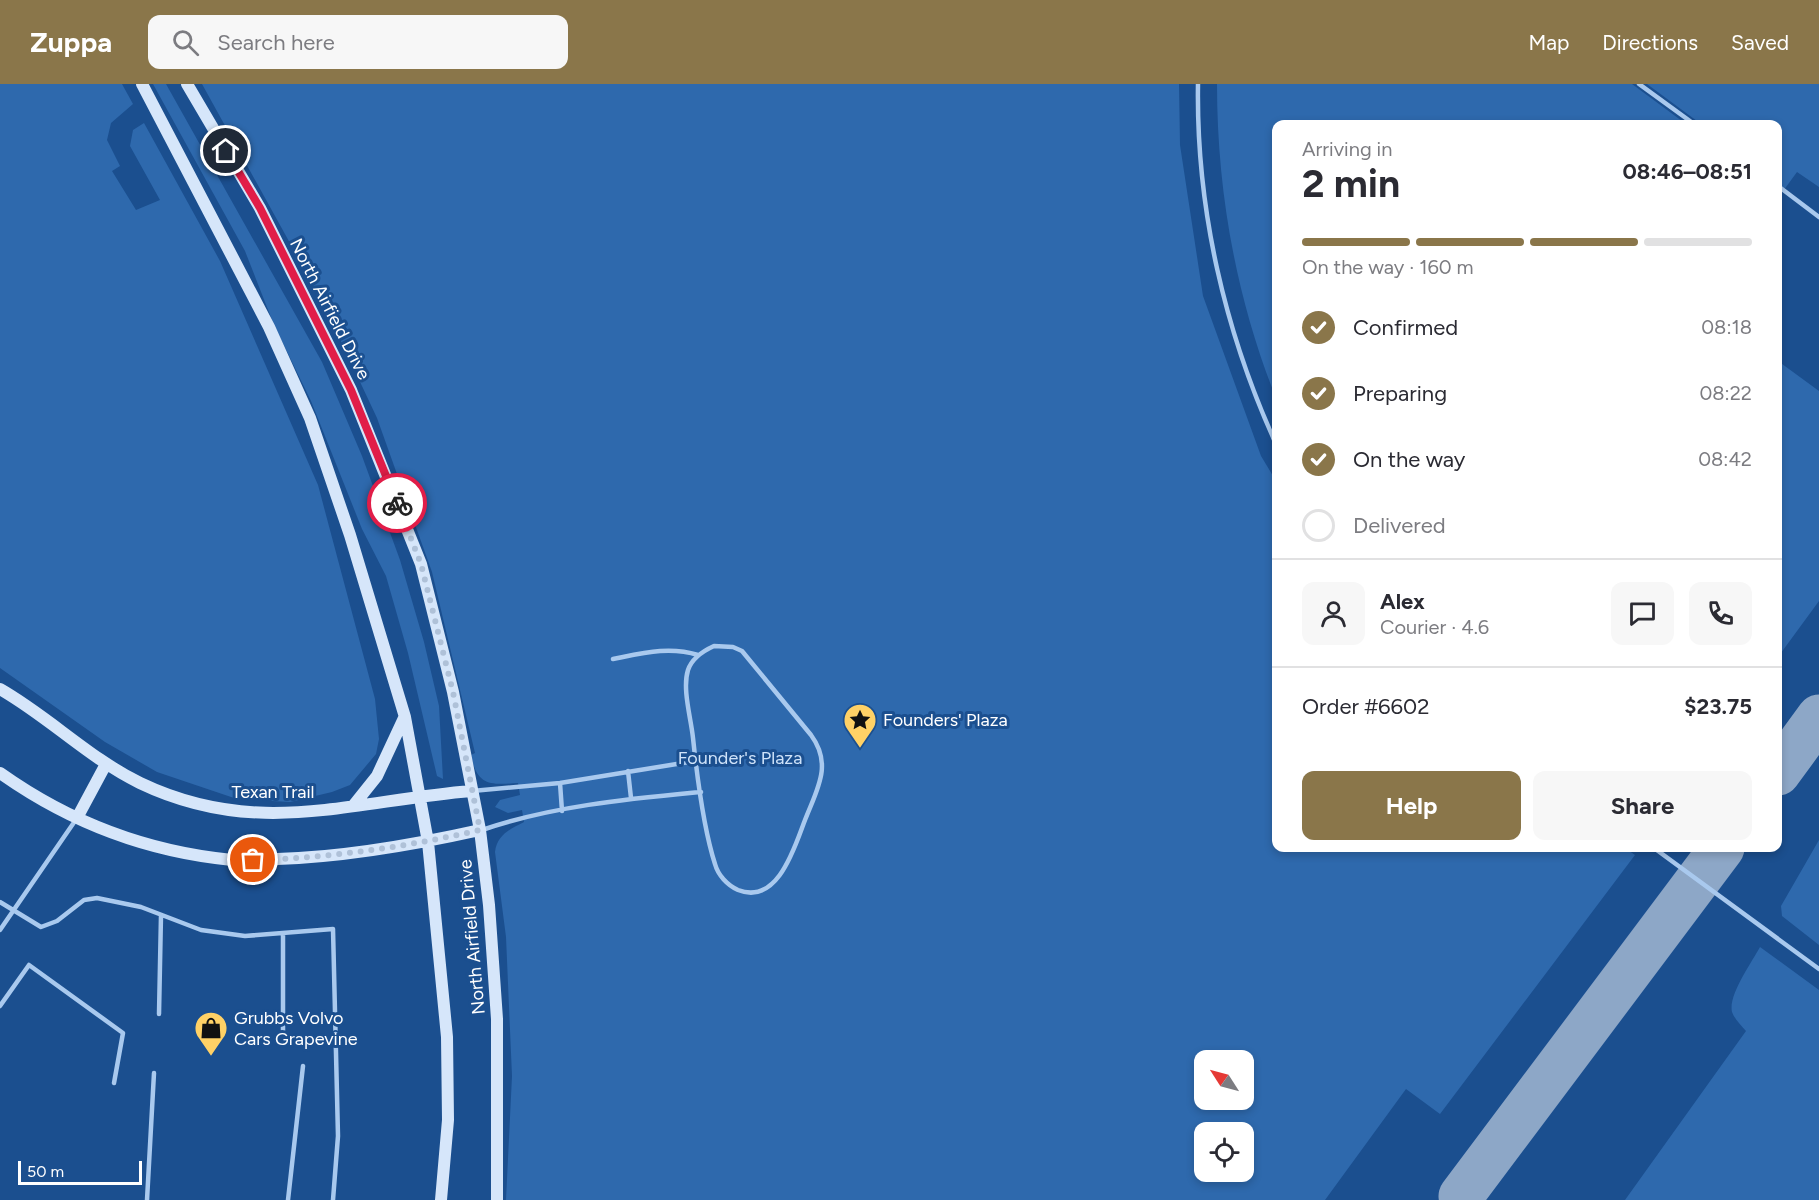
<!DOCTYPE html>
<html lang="en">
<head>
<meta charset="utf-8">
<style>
  :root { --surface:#fff; --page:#f7f7f7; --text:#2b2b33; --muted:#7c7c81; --line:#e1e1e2; --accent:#8a764a }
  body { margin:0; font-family:Figtree,sans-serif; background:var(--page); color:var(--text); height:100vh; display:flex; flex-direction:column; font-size:22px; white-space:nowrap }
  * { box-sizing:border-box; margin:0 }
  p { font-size:20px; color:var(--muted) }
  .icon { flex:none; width:33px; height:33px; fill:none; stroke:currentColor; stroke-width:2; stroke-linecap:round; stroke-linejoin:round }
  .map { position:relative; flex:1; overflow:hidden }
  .details { position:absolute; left:1272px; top:36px; width:510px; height:732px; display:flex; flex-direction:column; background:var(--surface); border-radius:12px; box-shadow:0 3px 9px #0003 }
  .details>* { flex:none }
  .needle { width:39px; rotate:306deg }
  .fabs { position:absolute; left:1194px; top:966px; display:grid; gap:12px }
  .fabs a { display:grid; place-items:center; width:60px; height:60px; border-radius:12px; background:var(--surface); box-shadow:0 3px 9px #0003; font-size:30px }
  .scale { position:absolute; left:18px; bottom:15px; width:124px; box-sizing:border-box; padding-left:6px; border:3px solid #fff; border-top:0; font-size:16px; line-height:21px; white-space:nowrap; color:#fff; -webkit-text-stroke:4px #1b4f8f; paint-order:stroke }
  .pin { position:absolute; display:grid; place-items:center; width:51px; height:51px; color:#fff; margin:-26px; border:3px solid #fff; border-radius:50%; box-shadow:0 2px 6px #0007 }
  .courier { position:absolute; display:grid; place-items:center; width:60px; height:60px; margin:-30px; border:4px solid #e11d48; border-radius:50%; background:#fff; color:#222; box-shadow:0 2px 8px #0007 }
  .overview em { font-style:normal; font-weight:700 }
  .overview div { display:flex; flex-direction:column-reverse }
  .overview { display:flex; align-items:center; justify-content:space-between; height:102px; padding:0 30px }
  h1 { font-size:39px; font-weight:700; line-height:45px }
  .bar { display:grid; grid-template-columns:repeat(4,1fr); gap:9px 6px; align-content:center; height:72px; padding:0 30px }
  .bar i { height:8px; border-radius:4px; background:var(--line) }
  .bar .current { background:var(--accent) }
  .bar p { grid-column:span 4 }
  .line { display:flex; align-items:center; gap:15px; padding:0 30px; border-top:2px solid var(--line) }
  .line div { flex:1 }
  .round { display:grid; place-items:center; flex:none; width:63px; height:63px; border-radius:12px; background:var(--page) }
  ol { padding:0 30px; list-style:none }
  li { display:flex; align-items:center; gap:18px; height:66px }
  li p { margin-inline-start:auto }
  li .icon { padding:6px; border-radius:50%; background:var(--accent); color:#fff; stroke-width:4 }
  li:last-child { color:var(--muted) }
  li i { width:33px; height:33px; border:3px solid var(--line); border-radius:50% }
  .primary-button { display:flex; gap:12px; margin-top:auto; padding:12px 30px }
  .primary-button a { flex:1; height:69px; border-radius:12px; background:var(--accent); color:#fff; font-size:24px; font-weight:700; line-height:69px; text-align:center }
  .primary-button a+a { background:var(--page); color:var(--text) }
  header { display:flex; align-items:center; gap:36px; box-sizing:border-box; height:84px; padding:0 30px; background:var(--accent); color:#fff }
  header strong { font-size:28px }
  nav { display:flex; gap:33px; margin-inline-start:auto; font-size:21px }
  .search { width:420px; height:54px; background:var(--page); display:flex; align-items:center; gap:15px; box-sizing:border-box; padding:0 21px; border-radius:12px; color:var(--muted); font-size:22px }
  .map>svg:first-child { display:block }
  .green { fill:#2e69ad; fill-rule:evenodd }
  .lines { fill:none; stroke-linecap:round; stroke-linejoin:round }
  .taxiway { stroke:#8da7c7; stroke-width:45 }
  .lane { stroke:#a9c9ee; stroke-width:4.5 }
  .secondary { stroke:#d6e6fa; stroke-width:12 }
  .done { stroke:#afc1d8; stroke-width:6; stroke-dasharray:0 10.8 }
  .route { stroke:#e11d48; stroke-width:8 }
  .labels { text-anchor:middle; stroke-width:6; stroke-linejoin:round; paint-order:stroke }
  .street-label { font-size:18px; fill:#fff; stroke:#1b4f8f }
  .poi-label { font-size:18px; fill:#fff; stroke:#1b4f8f; text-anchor:start }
  .park-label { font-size:18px; fill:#cfe3fa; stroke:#1b4f8f }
</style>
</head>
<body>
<header>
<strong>Zuppa</strong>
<div class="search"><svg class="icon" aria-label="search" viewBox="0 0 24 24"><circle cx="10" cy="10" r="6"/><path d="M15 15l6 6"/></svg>Search here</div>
<nav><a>Map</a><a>Directions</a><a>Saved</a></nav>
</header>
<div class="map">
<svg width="1819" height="1116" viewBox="0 0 1819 1116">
  <rect width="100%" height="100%" fill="#1b4f8f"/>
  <path class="green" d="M0 0H122L133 20 111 39 107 56 120 82 112 87 136 126 160 116 130 62 133 46 144 39 220 177 318 401 375 615 379 655 376 670 350 701 332 708 290 718 237 715 157 688 105 658 0 584Z
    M153 0H166L322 278 362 372 400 476 424 558 439 622 443 695 437 692 408 569 386 492 362 445 311 317 274 241 245 167Z
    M202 0H1179L1180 61 1203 212 1261 372 1276 397V764H1625L1635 771 1440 1030 1406 1005 1325 1116H506L512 992 506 853 495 768C497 751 510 745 524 738L522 726 508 729 495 723 500 716 520 711 518 699C490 701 477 702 471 671L475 669 432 488 377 334 322 217ZM1204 976H1244V1016H1204ZM1204 1048H1244V1088H1204Z
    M1217 0H1632L1686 40H1276V314C1236 214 1217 107 1217 0Z
    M1647 0H1819V103L1797 88 1778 114V108L1782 101 1778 97V40H1701Z
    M1778 277 1819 307V517L1778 573Z
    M1819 756V861L1782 832 1781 822Z
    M1760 863 1819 906V1116H1625L1746 947C1741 941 1735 936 1732 928 1728 911 1752 878 1760 863Z"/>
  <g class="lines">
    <path class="taxiway" d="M1778 689 1819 633
      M1461 1112 1722 764"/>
    <path class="lane" d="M1198 0C1196 125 1225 248 1276 360
      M1639 0 1694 40
      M1778 102 1819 133
      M714 562 733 563 742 567 811 651C833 681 817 705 805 736 795 762 778 822 738 806 727 801 718 791 715 780 703 743 697 692 693 654 691 634 682 605 688 586 692 574 703 567 714 562Z
      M613 575C643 569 669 562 698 571
      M628 687 631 714
      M560 699 562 727
      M472 707 560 699 695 677
      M482 746C552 722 628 715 701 708
      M1654 764 1819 885
      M0 818 41 843 57 837 84 816 97 814 141 823 201 846 245 852 333 845 338 1052 333 1116
      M0 846 77 734
      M0 922 29 881 123 949 114 999
      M159 930 161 831
      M283 947V849
      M147 1116 154 989
      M288 1116 303 982"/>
    <path class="secondary" d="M142 0 269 243 310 334 350 451 405 633 428 758 447 953 448 1036 441 1116
      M187 0 260 124 351 306 421 480 453 608 480 746 489 821 497 935V1116
      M0 605C49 633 89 674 140 699 257 755 351 717 471 707
      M0 689C69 738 148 768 232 776 247 778 263 776 277 775 346 773 413 761 480 746
      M353 722 377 692 404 634
      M77 734 106 680"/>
  </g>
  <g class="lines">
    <path class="done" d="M253 776C330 774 405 763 480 746L453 608 421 480 397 419"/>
    <path class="route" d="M226 67 260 124 351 306 397 419"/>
  </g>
  <defs>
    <g id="sight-pin" transform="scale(1.725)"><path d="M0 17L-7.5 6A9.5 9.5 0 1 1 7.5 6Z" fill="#ffd166" stroke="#1b4f8f"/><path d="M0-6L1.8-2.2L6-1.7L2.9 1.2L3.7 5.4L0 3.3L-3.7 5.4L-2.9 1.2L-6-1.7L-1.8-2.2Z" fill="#111"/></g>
    <g id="shop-pin" transform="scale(1.725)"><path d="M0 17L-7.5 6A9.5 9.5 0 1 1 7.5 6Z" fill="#ffd166" stroke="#1b4f8f"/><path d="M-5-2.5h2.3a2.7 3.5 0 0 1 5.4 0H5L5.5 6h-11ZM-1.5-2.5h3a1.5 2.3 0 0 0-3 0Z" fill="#111"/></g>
  </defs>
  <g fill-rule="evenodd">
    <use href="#sight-pin" x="860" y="636"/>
    <use href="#shop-pin" x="211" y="944"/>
  </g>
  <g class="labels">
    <g class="street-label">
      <text transform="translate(330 225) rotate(63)" y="6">North Airfield Drive</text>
      <text x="273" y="714">Texan Trail</text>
      <text transform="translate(472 853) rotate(-95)" y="6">North Airfield Drive</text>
    </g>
    <g class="poi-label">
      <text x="883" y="642">Founders' Plaza</text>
      <text x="234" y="940">Grubbs Volvo<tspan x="234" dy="21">Cars Grapevine</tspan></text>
    </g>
    <g class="park-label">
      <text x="740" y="680">Founder's Plaza</text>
    </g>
  </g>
</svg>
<div class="fabs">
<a><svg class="needle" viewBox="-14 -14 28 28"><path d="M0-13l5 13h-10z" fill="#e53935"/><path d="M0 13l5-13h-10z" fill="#7c7c81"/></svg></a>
<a><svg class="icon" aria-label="locate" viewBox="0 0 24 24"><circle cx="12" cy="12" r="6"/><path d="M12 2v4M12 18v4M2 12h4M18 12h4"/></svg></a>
</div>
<div class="scale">50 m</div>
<div class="pin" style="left:253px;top:776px;background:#ea580c"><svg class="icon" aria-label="bag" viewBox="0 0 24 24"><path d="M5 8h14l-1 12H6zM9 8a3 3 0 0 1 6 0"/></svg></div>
<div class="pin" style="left:226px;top:67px;background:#1f2937"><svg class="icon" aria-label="home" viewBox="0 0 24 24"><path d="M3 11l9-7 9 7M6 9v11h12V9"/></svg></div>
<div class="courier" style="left:397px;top:419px"><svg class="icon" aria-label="bike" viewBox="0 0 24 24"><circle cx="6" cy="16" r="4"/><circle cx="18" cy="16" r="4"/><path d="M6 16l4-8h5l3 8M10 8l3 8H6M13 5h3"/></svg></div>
<section class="details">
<div class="overview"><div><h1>2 min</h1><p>Arriving in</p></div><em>08:46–08:51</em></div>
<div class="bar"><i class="current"></i><i class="current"></i><i class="current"></i><i></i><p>On the way · 160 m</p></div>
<ol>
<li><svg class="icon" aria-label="check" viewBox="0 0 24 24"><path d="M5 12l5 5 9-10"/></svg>Confirmed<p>08:18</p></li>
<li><svg class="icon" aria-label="check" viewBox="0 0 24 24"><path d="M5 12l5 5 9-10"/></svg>Preparing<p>08:22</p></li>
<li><svg class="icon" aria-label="check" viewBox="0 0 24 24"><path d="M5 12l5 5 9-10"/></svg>On the way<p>08:42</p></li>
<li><i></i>Delivered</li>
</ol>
<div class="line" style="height:108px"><a class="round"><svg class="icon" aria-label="person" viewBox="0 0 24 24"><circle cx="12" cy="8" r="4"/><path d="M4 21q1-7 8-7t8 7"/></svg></a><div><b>Alex</b><p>Courier · 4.6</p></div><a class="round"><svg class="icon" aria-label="chat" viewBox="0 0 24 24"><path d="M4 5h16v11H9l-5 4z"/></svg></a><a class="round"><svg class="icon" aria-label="phone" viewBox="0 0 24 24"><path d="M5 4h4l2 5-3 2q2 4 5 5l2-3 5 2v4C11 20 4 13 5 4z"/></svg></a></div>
<div class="line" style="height:78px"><div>Order #6602</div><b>$23.75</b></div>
<div class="primary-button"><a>Help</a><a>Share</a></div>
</section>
</div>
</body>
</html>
